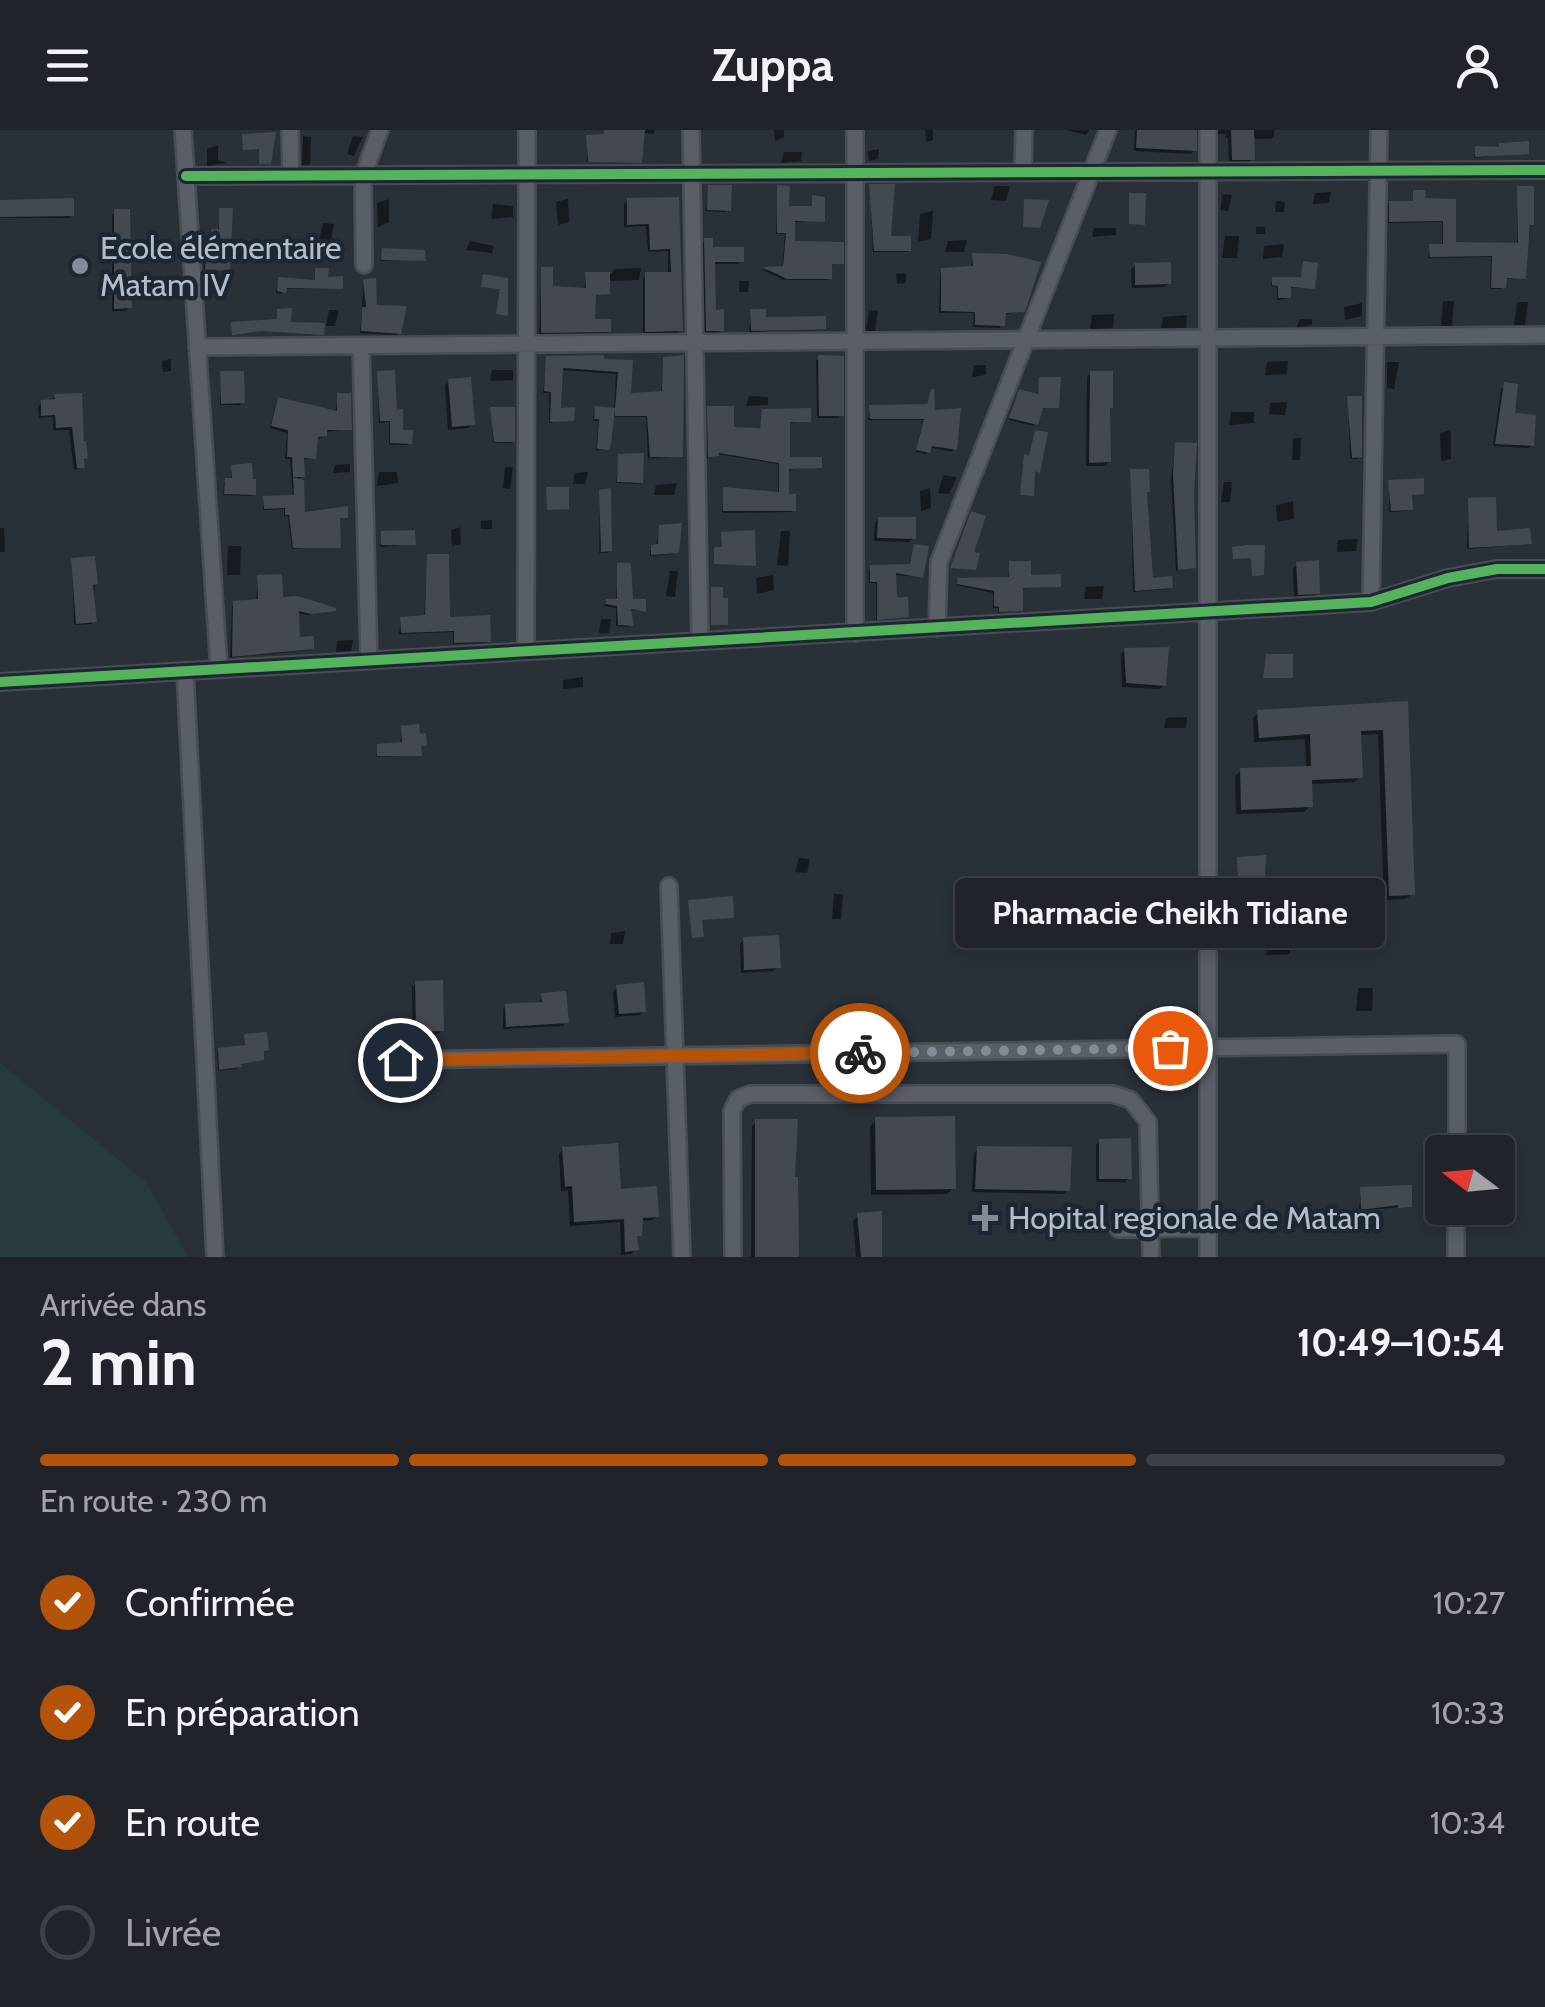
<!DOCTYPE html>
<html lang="fr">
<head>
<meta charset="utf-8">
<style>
  :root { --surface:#20242a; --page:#2d3036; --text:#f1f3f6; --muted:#a2a4a8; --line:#3d4147; --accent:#b45309 }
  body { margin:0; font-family:Cabin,sans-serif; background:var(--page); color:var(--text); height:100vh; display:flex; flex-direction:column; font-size:38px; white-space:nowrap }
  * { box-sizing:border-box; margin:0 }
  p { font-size:32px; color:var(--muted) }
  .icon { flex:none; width:55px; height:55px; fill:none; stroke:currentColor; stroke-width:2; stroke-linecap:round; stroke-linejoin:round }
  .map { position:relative; height:1127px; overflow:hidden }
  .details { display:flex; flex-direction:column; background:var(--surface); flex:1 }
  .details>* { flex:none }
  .needle { width:65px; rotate:286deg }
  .controls { position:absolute; left:1425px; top:1005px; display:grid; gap:20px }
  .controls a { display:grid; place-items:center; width:90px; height:90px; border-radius:10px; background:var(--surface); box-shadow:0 5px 15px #0003,0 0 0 2px var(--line); font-size:50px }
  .pin { position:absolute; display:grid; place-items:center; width:85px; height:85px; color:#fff; margin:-42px; border:5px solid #fff; border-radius:50%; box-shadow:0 2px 10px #0007 }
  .courier { position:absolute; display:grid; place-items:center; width:100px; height:100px; margin:-50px; border:8px solid #b45309; border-radius:50%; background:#fff; color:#222; box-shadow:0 2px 12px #0007 }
  .bubble { position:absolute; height:70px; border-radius:10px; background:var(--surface); box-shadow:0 5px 15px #0003,0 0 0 2px var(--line); font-size:32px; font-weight:700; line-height:70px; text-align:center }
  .summary em { font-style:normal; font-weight:700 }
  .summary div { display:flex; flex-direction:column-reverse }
  .summary { display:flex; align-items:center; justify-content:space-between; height:170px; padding:0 40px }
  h1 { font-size:65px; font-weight:700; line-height:75px }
  .bar { display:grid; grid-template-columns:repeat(4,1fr); gap:15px 10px; align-content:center; height:120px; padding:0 40px }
  .bar i { height:12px; border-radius:8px; background:var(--line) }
  .bar .current { background:var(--accent) }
  .bar p { grid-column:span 4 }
  ol { padding:0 40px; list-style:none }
  li { display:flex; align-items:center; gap:30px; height:110px }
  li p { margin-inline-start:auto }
  li .icon { padding:10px; border-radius:50%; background:var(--accent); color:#fff; stroke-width:4 }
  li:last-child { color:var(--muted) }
  li i { width:55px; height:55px; border:5px solid var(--line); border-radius:50% }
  header { display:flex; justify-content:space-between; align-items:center; height:130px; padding:0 40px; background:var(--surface); font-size:45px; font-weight:700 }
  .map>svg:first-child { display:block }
  .green { fill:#273a3e }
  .shadow { fill:#0007 }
  .building { fill:#444950 }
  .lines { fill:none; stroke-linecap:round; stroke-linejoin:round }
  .minor-casing { stroke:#484c53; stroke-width:20 }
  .minor { stroke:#5a5e66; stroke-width:15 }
  .cycleway-casing { stroke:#1d2633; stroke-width:16 }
  .cycleway { stroke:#56b35d; stroke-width:10 }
  .done { stroke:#848b96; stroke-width:10; stroke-dasharray:0 18 }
  .route { stroke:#b45309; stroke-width:12 }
  .poi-dot { fill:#848b96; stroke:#1d2633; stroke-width:4 }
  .labels { text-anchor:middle; stroke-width:9; stroke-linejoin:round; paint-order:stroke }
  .poi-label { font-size:32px; fill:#b4bcc9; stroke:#1d2633; text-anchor:start }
</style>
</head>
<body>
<header><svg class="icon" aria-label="menu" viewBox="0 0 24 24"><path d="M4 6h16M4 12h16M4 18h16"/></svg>Zuppa<svg class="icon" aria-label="person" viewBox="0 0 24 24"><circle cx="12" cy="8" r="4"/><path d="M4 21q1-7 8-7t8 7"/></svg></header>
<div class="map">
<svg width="1545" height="1127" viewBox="0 0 1545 1127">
  <rect width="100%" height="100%" fill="#2a3038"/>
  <path class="green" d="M0 933 146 1052 188 1127H0Z"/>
  <path class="shadow" d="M632 0H655L653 4 643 3 638 33 587 32V8Z
    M774 0H784V7L775 11Z
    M925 0H933V10L926 12Z
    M1067 0H1090L1086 5Z
    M1135 0H1196L1194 20 1191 24 1134 21Z
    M1217 0H1274V6L1271 9H1252V29L1249 32 1229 33 1228 8H1225L1226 4H1217Z
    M303 6 311 7 310 35H302Z
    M353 6 363 7 354 26 347 24Z
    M218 15V30L227 33 207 36V19Z
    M1500 16 1527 23 1474 28 1476 18 1497 19Z
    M879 19 878 29 869 31 868 21Z
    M784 22H802L801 31 781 33Z
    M995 56H1010L1006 71 991 70Z
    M709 57 729 80 726 82 706 81Z
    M778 57 786 79H811L813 68 822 91 793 92V114L841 133 829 135 828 150H784L762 140 782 139 785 104H776Z
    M870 57 888 108 909 120 907 122H873Z
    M1518 59 1531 94 1524 148 1504 149 1501 159H1490L1491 127 1429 128 1431 117 1442 116V92L1388 93V75L1412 73 1414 62 1423 70 1453 72V115L1517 116Z
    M1331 62 1329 73 1313 74 1315 63Z
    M1223 64 1232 65 1228 81 1220 80Z
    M389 69V92L378 97 377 73Z
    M568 69 569 92 558 95 556 72Z
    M676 69 681 200 677 204H643V148L646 145 668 144V121L648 122 646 96 624 97V74L628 71Z
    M0 70 71 71 72 85 68 88H0Z
    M1276 71 1285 72 1284 82H1275Z
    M493 74 513 76V87L491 89Z
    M220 81 228 139 204 142 205 122 212 120 210 104 218 101Z
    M933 81 931 109 918 112 920 84Z
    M115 82 129 177 126 181H112V85Z
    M323 93 334 94 331 111 319 110Z
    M1256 97H1265V104H1256Z
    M1094 98H1116V105L1092 107Z
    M1225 106H1239L1237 128H1222Z
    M705 110 711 120 741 131 738 134H713L714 182 722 200 718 203H704L702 114Z
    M967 110 964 122H945L948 111Z
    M470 111 494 116 492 123 466 120Z
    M1284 114 1282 127 1263 129 1264 116Z
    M383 121 423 130 380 131Z
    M973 125 1022 181 1003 185 1000 198 973 197 974 183H939L940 143 971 139Z
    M1304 134 1313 158H1289L1287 169 1277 170V157L1271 156V152L1300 150Z
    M1136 135 1169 153 1165 157 1132 158 1131 139Z
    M641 138 639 150 607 151V163L594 166 593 192 609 201 607 203 539 204 542 139 550 158 584 160 586 145 612 144 614 139Z
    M316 141 341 158 284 159 281 164 276 163 278 150 314 153Z
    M906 143V153L897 154 896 144Z
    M739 151H749L748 162H739Z
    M364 152 375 178 399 203 396 205 360 203Z
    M1443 171H1454L1452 196H1441Z
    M1517 172H1528L1525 195H1514Z
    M1362 173V186L1345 190 1344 177Z
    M329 180H339L335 196H326Z
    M869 180 878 181 875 201H866Z
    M751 182 764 190 824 198 749 202Z
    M1114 184 1113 198 1090 199 1092 185Z
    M1187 185 1186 198H1161L1163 187Z
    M1300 189H1312V195L1297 197Z
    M547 228 630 233 628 266 661 263 664 230 680 326 648 329 646 287H612L608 318 596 321 598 291H593L594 281 614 280 616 244 561 240 558 281 571 290 549 293V263H543Z
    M819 228 841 285 838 288H817L816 231Z
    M171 229V241L163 242 162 231Z
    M1288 231 1287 244 1265 245 1267 232Z
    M1387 232H1399L1394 259 1387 258Z
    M974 235H986V245L972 247Z
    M492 240H513V250L490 251Z
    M378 243 401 302 410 313 407 315H389V292L379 293Z
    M1091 243 1107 280 1109 332 1104 336H1086L1087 247Z
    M221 244 242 272 240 275H220Z
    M1040 249 1057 277 1040 279 1034 296 1009 290 1017 264 1020 261 1037 266Z
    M449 251 473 294 468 298 448 300 445 256Z
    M1505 255 1512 285 1532 315 1528 318 1493 316 1501 259Z
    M932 261V282L954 319 952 322 929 317 926 324 916 322 923 290H868L871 278 926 276Z
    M79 266 86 327 82 337 74 340 69 300H53V287L39 288 38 276 55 267Z
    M338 266 349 299 325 302 322 308H315L314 328 302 330V346L297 351 302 385 345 387 337 389 338 416 292 419 288 386H284V379L263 380 264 369 293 368 290 329H285L287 303 270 298 276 273 279 270 335 283Z
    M749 266 768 267V275L746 276Z
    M1348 269 1359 326 1357 329H1350Z
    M1287 272 1285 285 1269 284 1270 273Z
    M708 278 731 299 759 300 763 282 808 291 788 293 787 330 820 337 787 340V367L794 380 792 382 722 383 724 360 778 364V334L717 324 707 328Z
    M491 280 513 311 511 313H493Z
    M1231 282H1254V293L1229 295Z
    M1451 300V329L1441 331 1440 303Z
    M1293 308H1301L1300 330H1292Z
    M1176 315 1192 364 1194 437 1176 441 1171 349Z
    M619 326 641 352 639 354 616 353Z
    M350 334V342L333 343 335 335Z
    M232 337 253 364 251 366 223 365 224 352 231 350Z
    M505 337H513L510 359 503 358Z
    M379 342H397L398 353 377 356Z
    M588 342 585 354H573L575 343Z
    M1131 342 1144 364 1151 451 1170 457 1168 459 1133 462Z
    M943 345 957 347 949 364 938 363Z
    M1224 352H1232L1230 372H1221Z
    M677 353 674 365H654L656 355Z
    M1390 353 1422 363 1410 366 1408 381 1389 382Z
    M930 358 931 378 921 381 920 361Z
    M600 362 610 420 607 423H599Z
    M1469 370 1494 404 1529 414 1467 419Z
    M1293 371 1294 389 1277 392 1276 375Z
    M879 389 914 408 909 412 874 411 875 393Z
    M492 390V399H481V391Z
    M460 397 461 414 452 416 451 400Z
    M660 397 676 422 674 424 650 426V420L656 417Z
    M0 398H4L5 422H0Z
    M781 401H790L788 436 777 435Z
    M382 404 413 414 380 417Z
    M1358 409 1356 421 1337 422 1338 410Z
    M228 416H241L240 445H227Z
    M915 416 921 447 894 445V470L906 486 876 490V453H869V440L909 436Z
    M428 427 448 490 489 511 486 513 453 514V502L399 504 401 489 424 488Z
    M72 431 95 454 92 494 74 495Z
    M1010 433 1028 448 1059 456 1020 459V480L998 483V478H993V463L956 455 959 451 1008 450Z
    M1297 434 1318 463 1314 467 1294 468 1293 438Z
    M618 435 631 471 644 481 629 480V497L616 496V478L604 476 607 472 616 471Z
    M670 441H678L675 467 666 466Z
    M773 445 774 460 757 464 756 448Z
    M258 447 281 470 333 480 307 485 297 483 298 509 312 518 309 520 230 528 232 476 256 472Z
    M1104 456 1102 469H1084L1086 457Z
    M601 489H611L609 503H599Z
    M353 510 351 521 336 522 337 511Z
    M1125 520 1164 555 1160 559 1122 557 1121 524Z
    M583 547V557L563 559V550Z
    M1405 573 1412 764 1406 769 1384 770 1378 604 1359 605 1360 646 1355 652 1309 654 1310 676 1304 682 1236 684 1235 646 1241 641 1306 638 1305 609 1254 612 1253 588 1258 583Z
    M1187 587 1186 598H1164L1166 588Z
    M402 598 424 615 418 617 419 625 376 627 378 616 400 615Z
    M799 728 810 729 807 743 795 742Z
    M834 764H843L841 789H832Z
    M625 801 623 814H610L611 803Z
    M744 809 778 837 774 841 741 843 740 814Z
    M1270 812H1290V824L1266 825Z
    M416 853 442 900 438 904 413 905 412 857Z
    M617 857 644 881 640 885 615 887 613 862Z
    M1358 858H1373L1372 881H1356Z
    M542 866 566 892 563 896 503 899V879L506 876 539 875Z
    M245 906 267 919 262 922V929L239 935 237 939 218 941 217 922 244 918Z
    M876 990 953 1058 947 1064 871 1065 870 996Z
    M756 992 792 1050 796 1127H751L752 996Z
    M1100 1011 1129 1048 1125 1052H1096V1015Z
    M563 1019 657 1086 652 1090 640 1091 639 1105 635 1109 636 1119 631 1124 621 1125 620 1092 570 1096 568 1060 561 1061 559 1024Z
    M978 1019 1068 1060 1064 1064 972 1062 974 1023Z
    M1361 1060 1410 1076 1359 1081Z
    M858 1086 879 1127H856L853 1091Z"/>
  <path class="building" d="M604 0H645L642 33 588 32 586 5 604 4Z
    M1137 0H1197V21L1136 18Z
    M1231 0H1254L1255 30H1232Z
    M276 2 271 34H259V19L243 20 242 4Z
    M1529 11V24L1475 27V16L1499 17V13Z
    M869 54H895L891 106H911V121H874Z
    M708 55H732L731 81 707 80Z
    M777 55 790 56 789 76H812V65L825 67V92L795 91V111L844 112V134H832V149H787L762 137 783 136 786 103H777Z
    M1517 56H1534V95H1530L1526 149 1507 148 1506 158H1491L1492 126 1430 127 1429 114H1443V91L1389 92V71H1413V60H1426L1425 68 1456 69V112L1518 113Z
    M1129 63H1146L1145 95 1129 94Z
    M679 67 683 201 645 202V142H671L670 119 650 120 649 94 627 95V68Z
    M74 68V86L0 87V70Z
    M1024 69 1049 70 1040 98 1023 97Z
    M219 78H233L230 140 205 141 206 117H213L211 99H219Z
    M114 79H130L132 178 114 179Z
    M704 108H713V117H744V132H715L716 180 724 179V201H706Z
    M382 118 425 120 426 131 381 130Z
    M972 123 1007 124 1041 132 1025 182 1006 183 1005 196 975 195V182L941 181V138L973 136Z
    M1303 131 1318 133 1315 159 1291 157V168H1278V156L1272 155V147H1301Z
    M1171 132V154L1135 155V133Z
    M541 137H553V156L586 158 585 142H610V164L596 165 595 189H611V202L541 203Z
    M315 138H329L328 147 343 146V159L287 158 286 163 277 161 278 147 315 150Z
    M483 144 508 148V186L496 184 500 159 481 157Z
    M376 148 377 175 407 176 401 204 361 201 362 177H366L363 149Z
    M292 178 291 192 325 193 324 205 261 201 232 205 231 192 277 189V179Z
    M750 179H766V187L826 186V199L751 201Z
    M604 225V229L633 230 631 263 662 261 663 227 684 225 683 327H650L647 286H615V280L610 320 597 319 599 289H594L595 276 615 278 618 242 563 238 561 278 575 277 574 291 550 292 551 262 544 261 546 226Z
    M818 225 844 226V286H819Z
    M395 240 397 280 403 279V300H413L412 314 390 313V291H380L377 241Z
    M220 241H244L245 273 221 274Z
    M1090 241H1113V278H1110L1111 332 1089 333Z
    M471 247 475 295 452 297 448 249Z
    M1039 247H1061L1059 278H1043L1038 295 1009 288 1019 259 1038 264Z
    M1504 252 1518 254 1515 283 1536 285 1534 316 1495 314Z
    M931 259H934L935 280 961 278 957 320 932 316 930 323 916 320 924 289H870L869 275 927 274Z
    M82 263 84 311H86L88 328 84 329 85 338H77L72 297 56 298 55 285 41 286V270L55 269 54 264Z
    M337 263H351L352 300H327V306L318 307 316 329 304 328 305 347H293L292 327H287L288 300 271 296 278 267 337 281Z
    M1347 266H1362V327L1352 328Z
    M707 276H734V297L760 298 762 279 811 278V292H790V327H822V338L789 339V364H796V381H723V357L779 362V333L719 323V326L708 327Z
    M490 277H515V312H494Z
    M1035 300 1048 302 1040 343 1035 341 1034 366 1020 365 1024 324 1029 326Z
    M1175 312 1197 313 1194 364 1196 438 1178 440 1173 345Z
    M644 323 643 353 617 352 618 324Z
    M252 333 253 349H256V365L224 364 225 348H232L231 335Z
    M1130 339H1149L1150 362H1147L1153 448 1172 446 1173 458 1135 461Z
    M293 347 304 350 305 382 348 376V388H340L341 418H293L289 385H285V378L264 379 263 366 294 365Z
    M1424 348V364L1412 365 1413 380 1391 381 1388 350Z
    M546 357H569V379L547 380Z
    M611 358 612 421 601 422 599 360Z
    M1496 367 1497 401 1530 398 1532 414 1469 418 1468 368Z
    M971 381 986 386 974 422 980 423 976 440 950 438Z
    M878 387H916V409L877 408Z
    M682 393 679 423 651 425V415L658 414 659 395Z
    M415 400 416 415H381V401Z
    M755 400 756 436 714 434V417H722L721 402Z
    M914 414 929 416 923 448 896 443 897 467H908L909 487 877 490V452H870V435L910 434Z
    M1247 415H1265L1264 445 1252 446 1251 428 1233 429 1232 417Z
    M427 424H449L450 487 490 485 491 512 454 513V501L401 503 400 487 425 485Z
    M95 426 98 454 93 455 97 492 76 494 71 428Z
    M1319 430 1320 464 1298 465 1296 432Z
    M1009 431H1031V445L1061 444V457L1023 458V481L999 482V477L994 476V461L957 454 958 448 1009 447Z
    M617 433H631L633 469H646V482L631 479 634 496 618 495 617 476 606 474V469H617Z
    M282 444 283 467 298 466 336 478V481L311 484 299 481 300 507 314 506V519L232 527 233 471 258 469 257 445Z
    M711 457H723V468H728V495H711Z
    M1169 517 1166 556 1126 553 1124 518Z
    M1266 524H1293V548H1263Z
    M1408 571 1415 765 1389 766 1383 600 1361 601 1363 648 1312 650 1313 677 1241 680 1240 638 1311 636 1310 604 1259 608 1257 580Z
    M419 594 420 604 426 603 427 616H421L422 626H377V614L402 612 401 596Z
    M1266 725 1265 751H1238L1237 727Z
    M733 766 734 788 702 790 704 807 692 808 688 770Z
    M779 805 781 838 744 840 743 807Z
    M443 850 444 901 416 902 415 851Z
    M644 852 646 882 619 884 616 855Z
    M566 861 569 893 506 897 505 874 542 872 541 863Z
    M267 902 269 920 264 921V930L241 934 242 937 219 940 218 918 245 915 244 904Z
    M1183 936 1184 961 1161 962 1156 937Z
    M955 986 956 1059 876 1060 875 987Z
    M755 989H798L795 1047H798L799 1127H755Z
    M1131 1008 1132 1049H1099V1009Z
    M618 1013 621 1059 657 1056 659 1087 643 1088 642 1106H637L639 1120 625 1122 624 1089 574 1092 572 1056 565 1057 562 1017Z
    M977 1016 1072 1017 1070 1061 975 1059Z
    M1412 1055V1077L1398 1078V1075L1361 1080 1360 1057Z
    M882 1081V1127H861L857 1083Z"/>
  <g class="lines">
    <g class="minor-casing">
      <path id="minor" d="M183 0 219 539
        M290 0 291 46
        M691 0 700 511
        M1208 0V1127
        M1023 42 1024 0
        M186 46 1545 40
        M364 135 363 46 380 0
        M361 216 369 530
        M197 217 1545 205
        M1371 472 1379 0
        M937 498 939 432 1108 0
        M855 503V0
        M526 521 527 0
        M185 541 215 1127
        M0 552 1371 472 1448 448 1497 439H1545
        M669 756 682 1127
        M399 930 1457 914V1022
        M1118 1099 1208 1098
        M733 1127 732 981 738 969 750 964H1113L1131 970 1148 992 1151 1127
        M1456 1127V1078"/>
    </g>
    <use href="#minor" class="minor"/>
    <g class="cycleway-casing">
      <path id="cycleway" d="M186 46 1545 40
        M0 552 1371 472 1448 448 1497 439H1545"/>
    </g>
    <use href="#cycleway" class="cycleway"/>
  </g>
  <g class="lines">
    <path class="done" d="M860 923 1170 918"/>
    <path class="route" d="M400 930 860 923"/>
  </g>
  <g class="poi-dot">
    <circle cx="80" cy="136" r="10"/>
    <path d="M980 1073h10v10h10v10h-10v10h-10v-10h-10v-10h10z"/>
  </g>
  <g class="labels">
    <g class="poi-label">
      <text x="100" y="129">Ecole élémentaire<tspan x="100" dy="37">Matam IV</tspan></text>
      <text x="1008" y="1099">Hopital regionale de Matam</text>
    </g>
  </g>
</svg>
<div class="controls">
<a><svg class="needle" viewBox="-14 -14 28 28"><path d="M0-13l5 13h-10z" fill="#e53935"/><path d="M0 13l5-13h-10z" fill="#a2a4a8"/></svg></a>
</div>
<div class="pin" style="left:1170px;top:918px;background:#ea580c"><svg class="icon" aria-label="bag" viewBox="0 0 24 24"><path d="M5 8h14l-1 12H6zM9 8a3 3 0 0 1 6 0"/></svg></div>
<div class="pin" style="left:400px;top:930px;background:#1f2937"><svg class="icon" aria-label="home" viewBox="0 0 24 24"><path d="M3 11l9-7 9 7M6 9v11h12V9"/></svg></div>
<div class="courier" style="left:860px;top:923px"><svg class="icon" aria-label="bike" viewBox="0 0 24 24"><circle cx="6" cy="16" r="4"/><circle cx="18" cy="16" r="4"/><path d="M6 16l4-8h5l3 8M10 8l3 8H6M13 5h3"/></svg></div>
<div class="bubble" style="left:955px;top:748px;width:430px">Pharmacie Cheikh Tidiane</div>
</div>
<section class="details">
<div class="summary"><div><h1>2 min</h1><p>Arrivée dans</p></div><em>10:49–10:54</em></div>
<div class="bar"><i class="current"></i><i class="current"></i><i class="current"></i><i></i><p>En route · 230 m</p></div>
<ol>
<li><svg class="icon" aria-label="check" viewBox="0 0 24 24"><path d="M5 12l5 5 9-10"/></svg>Confirmée<p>10:27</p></li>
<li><svg class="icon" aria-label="check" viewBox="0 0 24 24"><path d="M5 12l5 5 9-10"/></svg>En préparation<p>10:33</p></li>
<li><svg class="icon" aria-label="check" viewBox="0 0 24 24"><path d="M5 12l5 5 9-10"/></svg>En route<p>10:34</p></li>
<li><i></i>Livrée</li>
</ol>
</section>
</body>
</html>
